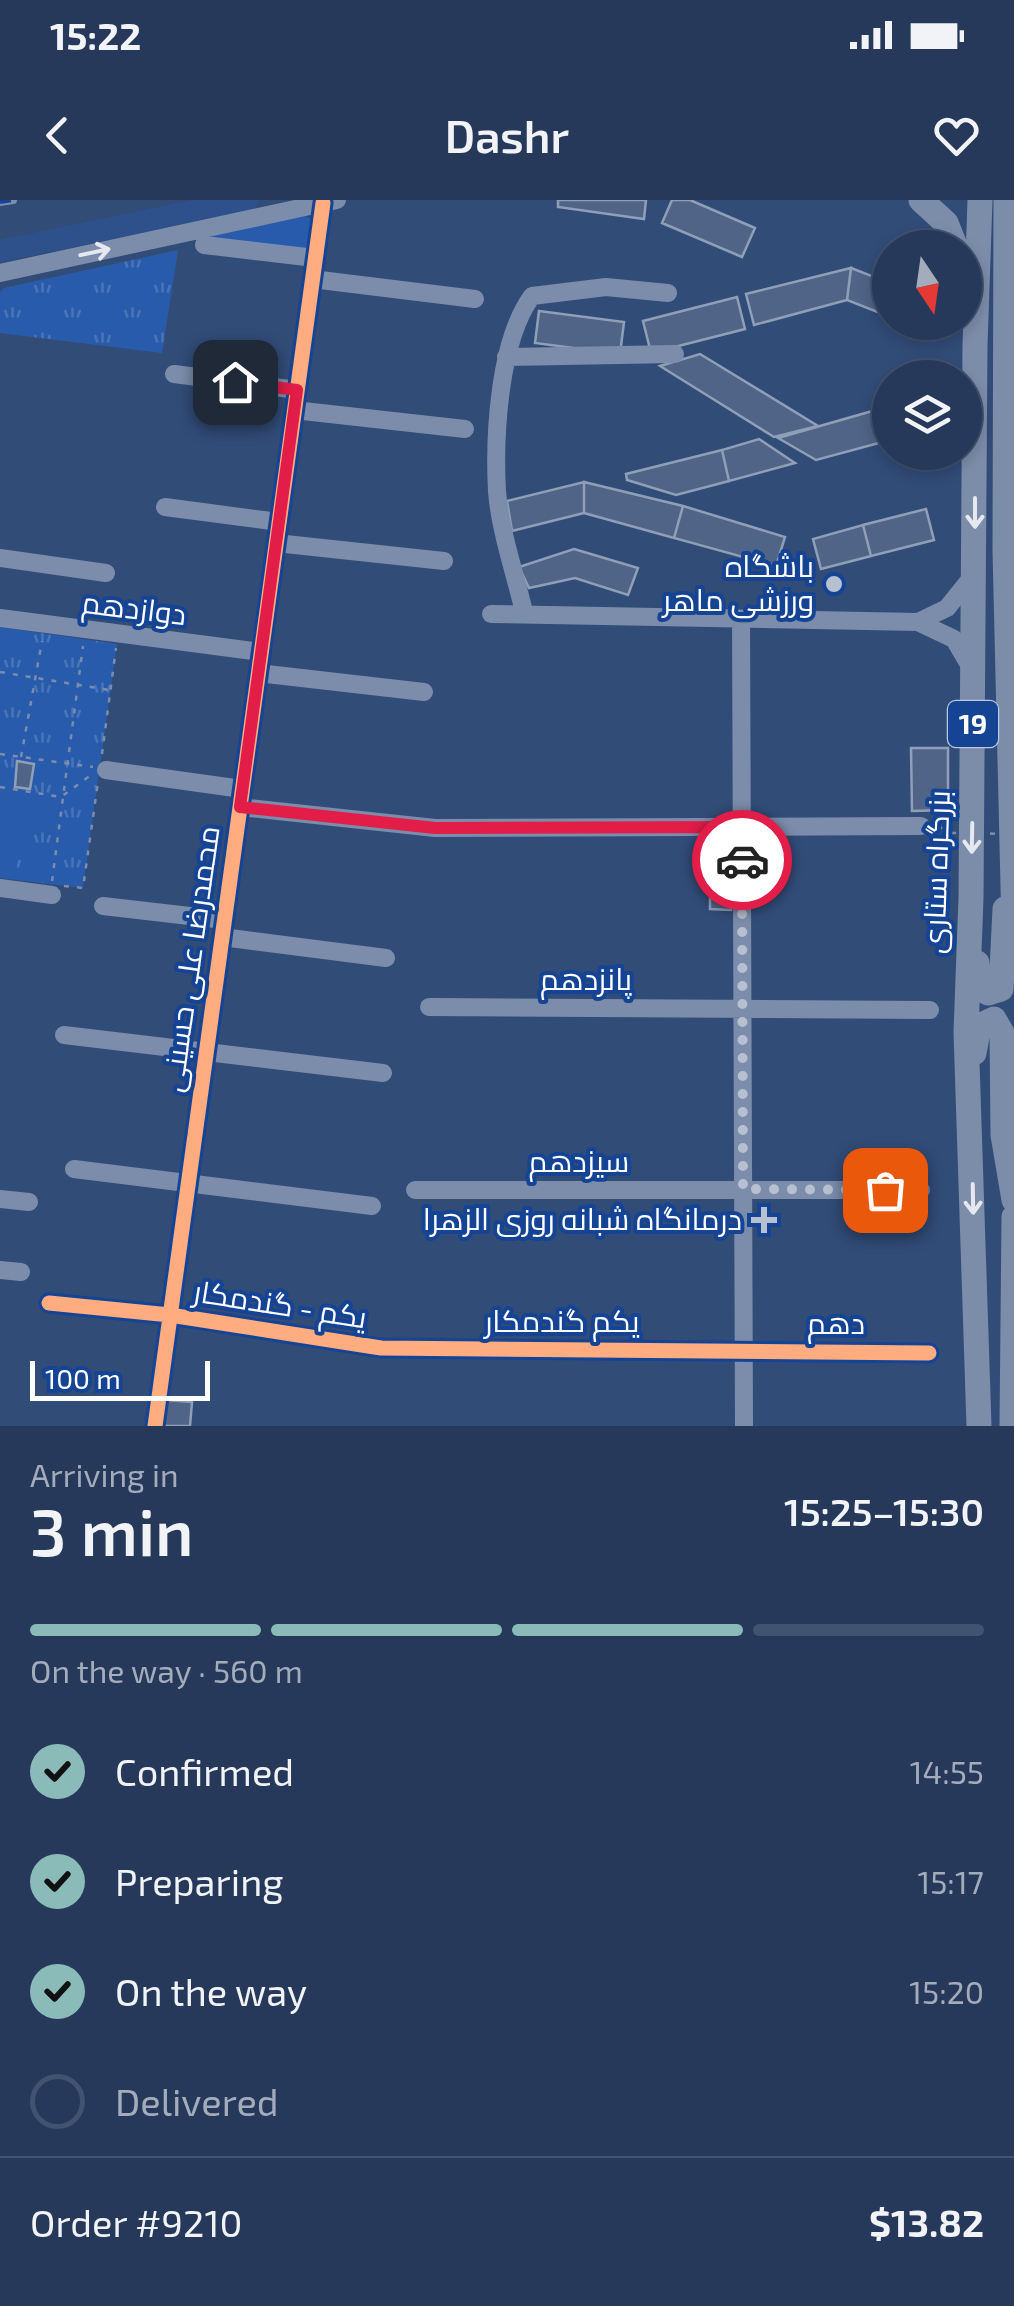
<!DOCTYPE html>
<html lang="en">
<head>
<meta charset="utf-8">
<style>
  :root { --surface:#26395a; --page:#2e4060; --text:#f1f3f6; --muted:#a4acbb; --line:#425370; --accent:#8bbbb9 }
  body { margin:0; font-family:"Exo 2",Cairo,sans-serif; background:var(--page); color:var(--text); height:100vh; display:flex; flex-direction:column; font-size:38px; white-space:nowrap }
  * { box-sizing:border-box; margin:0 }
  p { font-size:32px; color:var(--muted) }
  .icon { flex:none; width:55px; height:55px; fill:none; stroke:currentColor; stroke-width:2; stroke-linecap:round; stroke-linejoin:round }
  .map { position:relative; height:1226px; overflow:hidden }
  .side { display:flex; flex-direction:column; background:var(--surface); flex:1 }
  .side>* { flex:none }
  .needle { width:65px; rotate:167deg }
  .controls { position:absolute; left:872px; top:30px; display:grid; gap:20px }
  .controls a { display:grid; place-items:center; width:110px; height:110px; border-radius:50%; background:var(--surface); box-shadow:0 5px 15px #0003,0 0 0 2px var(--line); font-size:50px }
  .scale { position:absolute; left:30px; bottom:25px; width:180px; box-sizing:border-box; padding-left:10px; border:5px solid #fff; border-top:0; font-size:28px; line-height:35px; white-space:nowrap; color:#fff; -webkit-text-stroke:8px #154495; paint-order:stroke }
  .pin { position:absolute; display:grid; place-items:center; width:85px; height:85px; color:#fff; margin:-42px; border-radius:20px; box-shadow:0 5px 15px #0006 }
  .courier { position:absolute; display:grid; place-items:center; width:100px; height:100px; margin:-50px; border:8px solid #e11d48; border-radius:50%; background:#fff; color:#222; box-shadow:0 2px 12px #0007 }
  .summary em { font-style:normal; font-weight:600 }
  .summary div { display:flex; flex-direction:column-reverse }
  .summary { display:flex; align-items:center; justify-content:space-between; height:170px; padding:0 30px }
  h1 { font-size:65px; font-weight:600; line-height:75px }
  .bar { display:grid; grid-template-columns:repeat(4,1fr); gap:15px 10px; align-content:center; height:120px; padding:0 30px }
  .bar i { height:12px; border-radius:8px; background:var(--line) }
  .bar .active { background:var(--accent) }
  .bar p { grid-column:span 4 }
  .line { display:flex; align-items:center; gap:25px; padding:0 30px; border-top:2px solid var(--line) }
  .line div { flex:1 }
  ol { padding:0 30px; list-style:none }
  li { display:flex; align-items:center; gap:30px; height:110px }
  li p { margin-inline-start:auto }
  li .icon { padding:10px; border-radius:50%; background:var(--accent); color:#111; stroke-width:4 }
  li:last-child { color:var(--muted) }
  li i { width:55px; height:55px; border:5px solid var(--line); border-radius:50% }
  .status { display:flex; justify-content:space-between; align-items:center; height:70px; padding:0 50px; background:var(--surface); direction:ltr }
  .status svg { height:28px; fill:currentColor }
  header { display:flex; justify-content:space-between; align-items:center; height:130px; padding:0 30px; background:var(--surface); font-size:45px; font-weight:600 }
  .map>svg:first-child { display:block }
  .park { fill:url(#park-tufts) }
  .garden { fill:#295bac }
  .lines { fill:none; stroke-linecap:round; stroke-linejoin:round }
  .river { stroke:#2e508b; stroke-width:22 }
  .building { fill:#4f6487; stroke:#909fb8; stroke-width:2.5 }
  .path { stroke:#7b8dab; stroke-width:2.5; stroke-dasharray:5 8; stroke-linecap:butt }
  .minor { stroke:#7b8dab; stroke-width:18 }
  .highway { stroke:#7c8daa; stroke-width:25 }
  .rail-casing { stroke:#7c8daa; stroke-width:8 }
  .rail { stroke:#154495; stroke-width:4; stroke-dasharray:11; stroke-linecap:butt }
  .path-bridge { stroke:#7b8dab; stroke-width:2.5; stroke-dasharray:5 8; stroke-linecap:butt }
  .cycleway-casing { stroke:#154495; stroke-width:21 }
  .cycleway { stroke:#ffac80; stroke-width:15 }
  .oneway { stroke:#e5e8ee }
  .done { stroke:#b7c0d0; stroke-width:10; stroke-dasharray:0 18 }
  .route { stroke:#e11d48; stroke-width:12 }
  .poi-dot { fill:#b7c0d0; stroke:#154495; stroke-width:4 }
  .labels { text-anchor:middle; stroke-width:8; stroke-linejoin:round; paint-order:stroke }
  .shield { fill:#154495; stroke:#b9c7df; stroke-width:2.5 }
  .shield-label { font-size:28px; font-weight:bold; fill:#fff }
  .poi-label { font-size:30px; fill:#fff; stroke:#154495; text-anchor:end }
  .street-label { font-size:30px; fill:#fff; stroke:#154495 }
</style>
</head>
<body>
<div class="status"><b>15:22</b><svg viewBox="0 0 49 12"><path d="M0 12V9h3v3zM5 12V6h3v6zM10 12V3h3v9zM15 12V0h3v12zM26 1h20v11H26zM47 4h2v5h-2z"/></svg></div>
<header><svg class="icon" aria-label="back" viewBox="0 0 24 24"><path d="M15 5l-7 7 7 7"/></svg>Dashr<svg class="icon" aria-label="heart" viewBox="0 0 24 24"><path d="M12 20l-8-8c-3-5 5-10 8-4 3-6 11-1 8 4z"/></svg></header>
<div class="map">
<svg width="1014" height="1226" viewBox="0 0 1014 1226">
  <defs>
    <pattern id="park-tufts" width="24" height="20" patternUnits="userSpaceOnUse" patternTransform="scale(2.5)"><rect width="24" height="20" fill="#295bac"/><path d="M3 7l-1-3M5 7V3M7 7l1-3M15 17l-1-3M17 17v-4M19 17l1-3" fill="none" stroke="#4974b8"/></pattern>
  </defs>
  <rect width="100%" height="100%" fill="#324c78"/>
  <path class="park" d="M178 50 162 153 0 133V92L4 88Z
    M0 427 117 444 83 688 0 678Z"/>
  <path class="garden" d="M304 16 314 20 312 51 202 37Z
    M0 594 27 598 15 677 0 675Z"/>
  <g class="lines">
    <path class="river" d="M0 51 247 0"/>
  </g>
  <path class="building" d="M558 0H646L644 19 558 7Z
    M672 0H690L755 28 742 57 662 23Z
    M851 68 890 83V117L847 100Z
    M851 68 847 100 754 125 746 94Z
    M737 97 745 129 651 153 643 121Z
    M539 111 624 122 620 154 535 143Z
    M700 154 818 226 774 237 660 166Z
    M890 206V240L816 260 778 238Z
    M759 239 795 263 729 281 722 250Z
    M722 250 729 281 676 295 627 280 626 274Z
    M584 282V313L512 331 507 301Z
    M584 282 683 306 674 338 584 313Z
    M683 306 785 337 776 366 674 338Z
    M926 309 934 340 871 356 863 325Z
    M863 325 871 356 821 369 813 339Z
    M574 349 638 368 628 395 575 378 529 388 519 367Z
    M911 548H948V610L912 611Z
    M17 561 34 564 30 589 15 587Z
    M710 657H731V710L710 709Z
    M167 1200 192 1202 190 1226H163Z"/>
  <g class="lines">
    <path class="path" d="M0 472 109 490
      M0 554 93 567
      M102 554 116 448
      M21 557 42 441
      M0 587 61 597 91 575
      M938 626 951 633
      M52 681 83 446
      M64 686 83 688 98 582"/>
    <path class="minor" d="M204 45 315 58
      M0 73 337 0
      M312 79 475 99
      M506 157 675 154
      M174 174 297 190
      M294 210 465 229
      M165 307 279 322
      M276 343 444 361
      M0 358 106 373
      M524 412C515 373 500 331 497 291 494 235 499 141 532 96L606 87 668 93
      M491 414 918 422 947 408 972 377
      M0 418 261 452
      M741 419 744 1226
      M918 422 954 439 971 468
      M258 473 424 492
      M106 570 242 589
      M240 607 435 628 921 626
      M0 688 52 695
      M103 706 224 720
      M222 737 386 758
      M429 807 930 810
      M64 835 383 873
      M74 969 372 1006
      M415 990H921
      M0 999 29 1002
      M0 1070 21 1072
      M49 1103 170 1115 381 1148 929 1153
      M155 1226 323 3"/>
    <path class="highway" d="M921 0 946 23 956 48
      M1006 0 1005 350 1014 728
      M977 763 978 786 988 793 1001 789 1005 709
      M974 853 979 826 994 819 1002 833 1003 935 1014 1000
      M979 1226 966 832 971 698 975 145 980 0
      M1012 1226 1014 1017"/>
    <g class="rail-casing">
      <path id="rail" d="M0 2 13 0"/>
    </g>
    <use href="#rail" class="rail"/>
    <path class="path-bridge" d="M951 633 1014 634"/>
    <g class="cycleway-casing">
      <path id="cycleway" d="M49 1103 170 1115 381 1148 929 1153
        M155 1226 323 3"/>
    </g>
    <use href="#cycleway" class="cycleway"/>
  </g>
  <defs><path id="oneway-shaft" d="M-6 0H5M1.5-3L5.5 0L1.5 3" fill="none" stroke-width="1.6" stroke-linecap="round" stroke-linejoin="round" transform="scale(2.5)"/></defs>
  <g class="oneway">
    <use href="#oneway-shaft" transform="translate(95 52) rotate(-12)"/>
    <use href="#oneway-shaft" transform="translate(975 313) rotate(90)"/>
    <use href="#oneway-shaft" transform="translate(972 638) rotate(91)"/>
    <use href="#oneway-shaft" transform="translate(973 999) rotate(89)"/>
  </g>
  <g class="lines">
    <path class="done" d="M742 660 743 989 885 990"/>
    <path class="route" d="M235 182 297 190 240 607 435 628 742 627V660"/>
  </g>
  <g class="poi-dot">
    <circle cx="834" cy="384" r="10"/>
    <path d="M759 1005h10v10h10v10h-10v10h-10v-10h-10v-10h10z"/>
  </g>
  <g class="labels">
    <rect class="shield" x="948" y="501" width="50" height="46" rx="8"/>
    <g class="shield-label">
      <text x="973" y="534">19</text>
    </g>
    <g class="poi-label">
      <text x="814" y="377">باشگاه<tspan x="814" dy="34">ورزشی ماهر</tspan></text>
      <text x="742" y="1030">درمانگاه شبانه روزی الزهرا</text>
    </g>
    <g class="street-label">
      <text transform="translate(134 409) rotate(7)" y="10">دوازدهم</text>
      <text transform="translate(937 672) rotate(-88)" y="10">بزرگراه ستاری</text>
      <text transform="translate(191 759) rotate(-82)" y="10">محمدرضا علی حسینی</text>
      <text x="586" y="790">پانزدهم</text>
      <text x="579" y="972">سیزدهم</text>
      <text transform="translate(280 1105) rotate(9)" y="10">یکم - گندمکار</text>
      <text x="562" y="1132">یکم گندمکار</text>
      <text x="836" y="1134">دهم</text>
    </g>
  </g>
</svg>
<div class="controls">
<a><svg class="needle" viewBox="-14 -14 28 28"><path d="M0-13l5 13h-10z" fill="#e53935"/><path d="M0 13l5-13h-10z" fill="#a4acbb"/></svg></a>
<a><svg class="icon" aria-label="layers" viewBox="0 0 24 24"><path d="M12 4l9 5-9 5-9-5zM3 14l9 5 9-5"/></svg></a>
</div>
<div class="scale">100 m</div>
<div class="pin" style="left:885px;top:990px;background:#ea580c"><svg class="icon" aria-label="bag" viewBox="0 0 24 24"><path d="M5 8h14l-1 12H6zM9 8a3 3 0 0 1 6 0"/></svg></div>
<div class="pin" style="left:235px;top:182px;background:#1f2937"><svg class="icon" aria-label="home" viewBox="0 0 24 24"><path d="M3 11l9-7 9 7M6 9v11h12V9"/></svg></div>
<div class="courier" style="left:742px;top:660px"><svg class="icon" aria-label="car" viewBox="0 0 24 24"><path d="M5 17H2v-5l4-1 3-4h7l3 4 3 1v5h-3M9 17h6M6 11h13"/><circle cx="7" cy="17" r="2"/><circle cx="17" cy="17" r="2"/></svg></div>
</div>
<section class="side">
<div class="summary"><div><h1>3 min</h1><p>Arriving in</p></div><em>15:25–15:30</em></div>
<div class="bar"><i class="active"></i><i class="active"></i><i class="active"></i><i></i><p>On the way · 560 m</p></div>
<ol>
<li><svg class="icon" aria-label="check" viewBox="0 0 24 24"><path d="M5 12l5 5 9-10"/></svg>Confirmed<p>14:55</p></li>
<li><svg class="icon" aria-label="check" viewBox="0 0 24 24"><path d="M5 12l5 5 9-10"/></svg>Preparing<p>15:17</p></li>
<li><svg class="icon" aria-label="check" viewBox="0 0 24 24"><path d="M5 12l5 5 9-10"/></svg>On the way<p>15:20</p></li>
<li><i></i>Delivered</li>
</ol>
<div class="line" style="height:130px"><div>Order #9210</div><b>$13.82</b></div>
</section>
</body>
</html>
